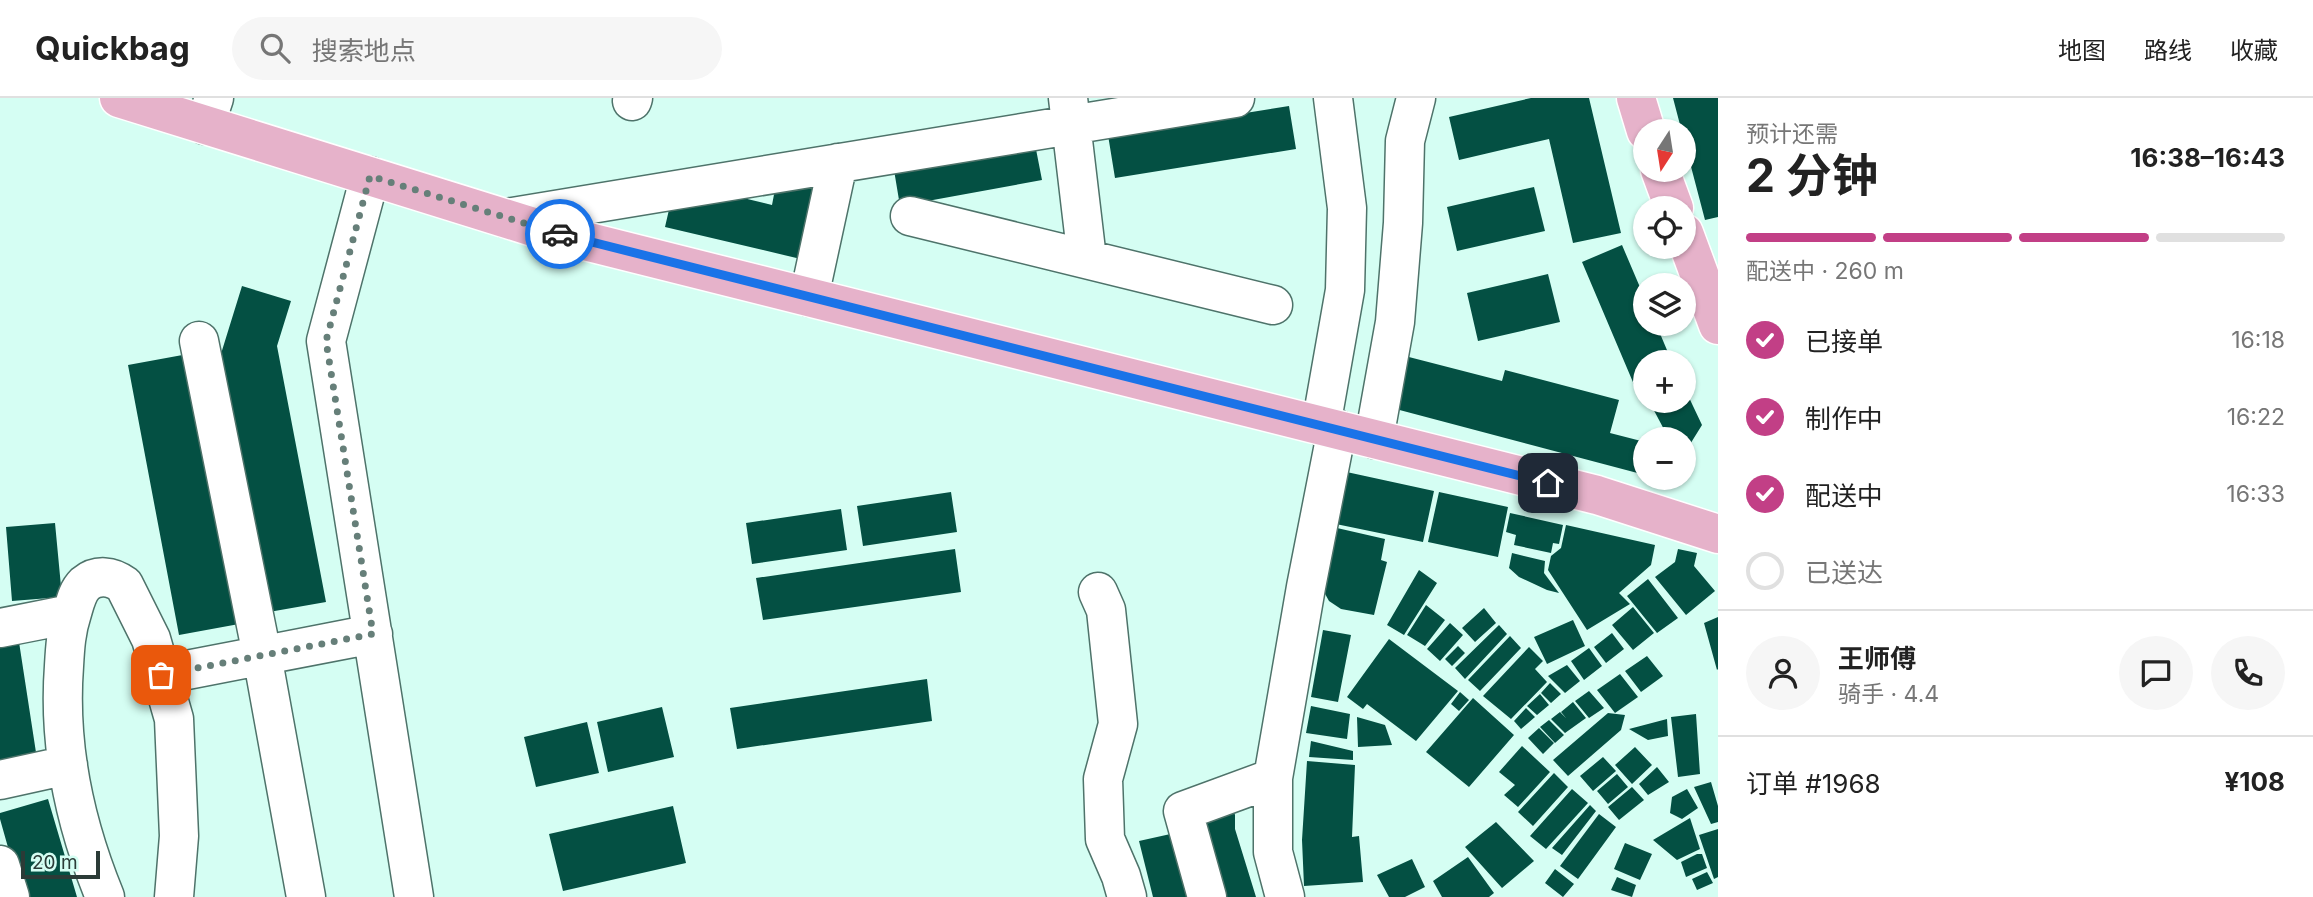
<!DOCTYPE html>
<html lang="zh">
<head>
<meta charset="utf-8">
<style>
  :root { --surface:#fff; --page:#f6f6f6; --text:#222; --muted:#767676; --line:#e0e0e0; --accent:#c23f86 }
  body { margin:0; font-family:Inter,"Noto Sans SC",sans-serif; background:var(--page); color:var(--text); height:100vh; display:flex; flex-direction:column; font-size:26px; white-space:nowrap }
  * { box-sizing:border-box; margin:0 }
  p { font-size:23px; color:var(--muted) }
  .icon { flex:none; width:38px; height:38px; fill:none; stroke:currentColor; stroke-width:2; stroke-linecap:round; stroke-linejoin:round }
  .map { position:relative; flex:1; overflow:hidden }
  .details { display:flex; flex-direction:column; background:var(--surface); width:595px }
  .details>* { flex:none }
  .needle { width:46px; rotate:192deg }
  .buttons { position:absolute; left:1633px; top:21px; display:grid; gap:14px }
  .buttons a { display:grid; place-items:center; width:63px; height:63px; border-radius:50%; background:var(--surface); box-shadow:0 2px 5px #0004; font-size:35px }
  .scale { position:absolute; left:21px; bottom:18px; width:79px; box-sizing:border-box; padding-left:7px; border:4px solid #2b3b37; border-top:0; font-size:19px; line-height:24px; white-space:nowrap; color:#2b3b37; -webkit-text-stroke:5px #d5fef3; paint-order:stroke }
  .pin { position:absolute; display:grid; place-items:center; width:60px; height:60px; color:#fff; margin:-30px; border-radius:14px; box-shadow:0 4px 10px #0006 }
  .courier { position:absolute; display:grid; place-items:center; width:70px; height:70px; margin:-35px; border:5px solid #1a73e8; border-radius:50%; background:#fff; color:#222; box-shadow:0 2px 9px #0007 }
  .overview em { font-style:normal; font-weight:700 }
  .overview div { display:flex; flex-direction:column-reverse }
  .overview { display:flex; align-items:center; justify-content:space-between; height:119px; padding:0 28px }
  h1 { font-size:46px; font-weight:700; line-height:52px }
  .bar { display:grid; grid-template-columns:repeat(4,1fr); gap:10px 7px; align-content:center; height:84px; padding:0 28px }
  .bar i { height:9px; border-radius:5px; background:var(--line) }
  .bar .current { background:var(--accent) }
  .bar p { grid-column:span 4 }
  .line { display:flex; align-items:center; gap:18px; padding:0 28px; border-top:2px solid var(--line) }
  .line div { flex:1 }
  .round { display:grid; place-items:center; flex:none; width:74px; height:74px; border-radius:37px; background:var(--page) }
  ol { padding:0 28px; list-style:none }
  li { display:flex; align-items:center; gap:21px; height:77px }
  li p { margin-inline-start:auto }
  li .icon { padding:7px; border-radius:50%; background:var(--accent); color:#fff; stroke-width:4 }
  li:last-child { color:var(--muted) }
  li i { width:38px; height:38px; border:4px solid var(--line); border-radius:50% }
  header { display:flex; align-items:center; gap:42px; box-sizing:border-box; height:98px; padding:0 35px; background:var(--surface); border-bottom:2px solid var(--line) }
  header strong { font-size:33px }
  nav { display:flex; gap:38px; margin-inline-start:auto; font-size:24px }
  .search { width:490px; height:63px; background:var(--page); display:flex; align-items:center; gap:18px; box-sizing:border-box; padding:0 24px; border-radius:38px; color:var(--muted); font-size:26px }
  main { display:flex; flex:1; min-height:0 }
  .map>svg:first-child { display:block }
  .building { fill:#045043 }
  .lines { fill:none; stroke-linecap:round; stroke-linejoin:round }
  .minor-casing { stroke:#4e736a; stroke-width:41 }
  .major-casing { stroke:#fff; stroke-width:41 }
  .minor { stroke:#fff; stroke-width:38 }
  .major { stroke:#e6b2ca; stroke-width:38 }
  .done { stroke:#667f79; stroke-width:7; stroke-dasharray:0 12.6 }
  .route { stroke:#1a73e8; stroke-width:9 }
</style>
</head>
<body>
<header>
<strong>Quickbag</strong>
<div class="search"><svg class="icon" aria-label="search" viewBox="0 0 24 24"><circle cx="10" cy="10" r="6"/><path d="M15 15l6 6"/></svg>搜索地点</div>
<nav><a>地图</a><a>路线</a><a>收藏</a></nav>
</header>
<main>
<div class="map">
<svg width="1718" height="799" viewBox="0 0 1718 799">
  <rect width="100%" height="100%" fill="#d5fef3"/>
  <path class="building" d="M1531 0H1589L1621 135 1573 145 1549 41 1459 62 1449 19Z
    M1673 0H1718V119L1705 122Z
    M1289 8 1296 51 1115 80 1108 37Z
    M1034 41 1042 82 900 108 893 66Z
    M777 81 822 92 805 162 665 129 671 103 714 93 772 107Z
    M1534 89 1545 133 1457 153 1447 109Z
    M1622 147 1645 201V226H1656L1672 264H1645V293L1638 296 1582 164Z
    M1548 176 1560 224 1478 243 1467 195Z
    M242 188 291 203 277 248 326 504 269 514 220 259Z
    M188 256 239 526 179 537 128 267Z
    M1405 258 1502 283 1505 272 1619 302 1610 335 1645 344V377L1392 310Z
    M1684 289 1702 327 1684 356V341H1667L1668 339 1649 303H1684Z
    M1342 373 1434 393 1423 444 1331 425Z
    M951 394 957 434 863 448 857 408Z
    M1439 394 1508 409 1498 459 1428 444Z
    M841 411 847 452 752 466 746 425Z
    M1510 415 1563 427 1559 446 1553 445 1551 455 1514 447 1516 437 1506 434Z
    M55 425 62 499 12 503 6 429Z
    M1566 427 1655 447 1651 467 1619 495 1630 506 1587 532 1548 472 1551 458 1561 450Z
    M1337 430 1385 441 1381 462 1387 464 1374 517 1341 511 1329 503 1324 494Z
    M955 451 961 494 763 522 756 480Z
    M1678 451 1697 455 1694 468 1715 493 1686 517 1655 479 1675 464Z
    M1512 455 1545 463 1544 475 1559 495 1547 492 1519 479 1509 470Z
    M1419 472 1437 485 1404 537 1387 527Z
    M1648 481 1678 520 1657 535 1627 498Z
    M1426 507 1445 522 1425 548 1407 537Z
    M1633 509 1654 535 1633 552 1612 527Z
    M1484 510 1496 525 1475 544 1462 530Z
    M1718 519V571L1717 572 1704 525Z
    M1573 522 1585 548 1547 566 1534 539Z
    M1450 525 1463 537 1440 563 1427 551Z
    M1499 527 1507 536 1465 581 1455 570Z
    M1323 532 1351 537 1338 604 1311 599Z
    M1612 535 1624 551 1606 565 1594 549Z
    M1510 538 1521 550 1480 593 1468 582Z
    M1389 541 1458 593 1416 643 1367 606 1363 611 1347 599Z
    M19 544 37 661 0 667V547Z
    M1458 548 1465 555 1452 568 1445 561Z
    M1529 549 1543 563 1535 571 1547 584 1511 621 1483 598Z
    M1589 550 1602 568 1584 582 1571 563Z
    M1647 558 1663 578 1641 594 1625 573Z
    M1567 567 1580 583 1565 595 1548 578Z
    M1620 576 1638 599 1615 615 1597 592Z
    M927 581 932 623 737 651 730 610Z
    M1550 585 1561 596 1551 605 1541 595Z
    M1589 593 1604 610 1589 620 1575 603Z
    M1460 594 1469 602 1459 613 1451 606Z
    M1540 596 1549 607 1537 617 1527 608Z
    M1473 600 1514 637 1469 689 1426 654Z
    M1573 604 1586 620 1565 635 1551 621 1560 614 1566 620 1561 614Z
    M1311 608 1350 616 1347 641 1306 635Z
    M662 609 674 659 608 674 597 624Z
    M1526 610 1535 619 1521 631 1514 623Z
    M1608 615 1625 617 1621 632 1568 678 1553 662Z
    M1696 616 1700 676 1678 679 1671 619Z
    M1357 619 1385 627 1392 647 1358 649Z
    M1667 621 1668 638 1648 642 1629 631Z
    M1549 622 1564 637 1555 645 1540 629Z
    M587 624 599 675 536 689 524 639Z
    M1539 630 1554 645 1543 656 1528 640Z
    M1311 643 1353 653V662L1309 659Z
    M1522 648 1550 674 1518 709 1504 697 1515 687 1499 674Z
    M1635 649 1652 667 1632 686 1615 667Z
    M1603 659 1616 673 1593 693 1580 678Z
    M1307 663 1355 667 1352 739 1359 738 1363 784 1304 788 1302 742Z
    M1657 669 1669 684 1648 697 1639 686Z
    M1554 675 1568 689 1533 728 1518 714Z
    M1617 676 1628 689 1608 706 1597 693Z
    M1711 684 1718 708V724L1711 726 1694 689Z
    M1632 689 1644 702 1619 722 1608 709Z
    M1572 691 1588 705 1546 751 1530 738Z
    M1687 691 1698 710 1682 721 1670 715 1672 699Z
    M48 701 77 799H22L0 721V715Z
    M1590 707 1596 713 1562 757 1552 750Z
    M673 708 686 765 563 793 549 736Z
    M1232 708 1235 717V731L1256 799H1213L1193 721Z
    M1599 716 1616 729 1578 781 1560 768Z
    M1690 720 1700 751 1677 762 1653 742Z
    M1496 724 1534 763 1502 790 1465 749Z
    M1718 731V779L1714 781 1699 737Z
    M1175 735 1191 799H1153L1139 743Z
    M1625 745 1652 756 1640 782 1614 771Z
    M1697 756H1702L1707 770 1686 779 1681 764Z
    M1468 759 1494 795 1489 799H1442L1433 783Z
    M1412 761 1425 789 1405 799H1389L1377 777Z
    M1555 771 1574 786 1563 799 1545 785Z
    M1707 774 1713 785 1697 792 1692 781Z
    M1617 779 1636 787 1632 799 1611 792Z"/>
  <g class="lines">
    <g class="minor-casing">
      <path id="minor" d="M1068 0 1087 161
        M632 3 633 0
        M205 27 214 0
        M370 78 326 243 414 799
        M910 118 1273 207
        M506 120 1235 0
        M809 199 838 65
        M199 243 262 557 306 799
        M1321 328 1345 192 1347 110 1333 0
        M1374 341 1395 224 1403 125 1405 43 1416 0
        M1098 494 1106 512 1118 626 1103 681 1105 741 1121 778 1127 799
        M0 530 71 516
        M161 577 373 536
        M0 682 68 667
        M0 767 10 799
        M105 799C75 726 58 647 64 568 65 550 66 533 72 515 75 505 77 494 85 486 97 476 112 478 124 487L151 541 174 621 179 738 174 799
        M1207 799 1183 713 1273 680
        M1285 799 1273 754V680L1306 489 1337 331"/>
    </g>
    <g class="major-casing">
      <path id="major" d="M119 0 549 134 1597 397 1718 436
        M1636 0 1646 33
        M1660 72 1674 110
        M1684 135 1718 227"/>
    </g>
    <use href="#minor" class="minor"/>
    <use href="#major" class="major"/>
  </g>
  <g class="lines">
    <path class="done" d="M161 577 373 536 326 243 370 78 560 136"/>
    <path class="route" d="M560 136 1548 385"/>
  </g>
</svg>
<div class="buttons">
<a><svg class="needle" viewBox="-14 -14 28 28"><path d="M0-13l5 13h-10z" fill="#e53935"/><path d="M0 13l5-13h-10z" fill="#767676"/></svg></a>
<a><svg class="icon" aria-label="locate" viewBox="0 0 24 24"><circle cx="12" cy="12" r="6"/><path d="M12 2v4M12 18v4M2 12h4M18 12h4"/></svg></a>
<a><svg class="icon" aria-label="layers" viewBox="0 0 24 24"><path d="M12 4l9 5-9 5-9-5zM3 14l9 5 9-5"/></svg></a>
<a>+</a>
<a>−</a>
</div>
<div class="scale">20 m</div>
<div class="pin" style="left:161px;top:577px;background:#ea580c"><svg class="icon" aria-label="bag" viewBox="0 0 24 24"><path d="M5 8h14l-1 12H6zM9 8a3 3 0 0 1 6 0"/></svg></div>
<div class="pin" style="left:1548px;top:385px;background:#1f2937"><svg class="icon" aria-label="home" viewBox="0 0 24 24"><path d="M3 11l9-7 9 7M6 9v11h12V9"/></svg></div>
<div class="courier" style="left:560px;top:136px"><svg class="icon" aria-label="car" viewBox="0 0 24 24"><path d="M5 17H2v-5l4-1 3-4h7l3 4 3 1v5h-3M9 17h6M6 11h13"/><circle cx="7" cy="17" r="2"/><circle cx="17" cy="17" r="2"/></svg></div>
</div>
<section class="details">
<div class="overview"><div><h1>2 分钟</h1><p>预计还需</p></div><em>16:38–16:43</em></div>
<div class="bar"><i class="current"></i><i class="current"></i><i class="current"></i><i></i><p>配送中 · 260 m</p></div>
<ol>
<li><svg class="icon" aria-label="check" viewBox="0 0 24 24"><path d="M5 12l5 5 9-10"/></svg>已接单<p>16:18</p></li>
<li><svg class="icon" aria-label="check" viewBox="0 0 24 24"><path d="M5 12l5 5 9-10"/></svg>制作中<p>16:22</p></li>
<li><svg class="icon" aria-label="check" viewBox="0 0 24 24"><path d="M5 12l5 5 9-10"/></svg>配送中<p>16:33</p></li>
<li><i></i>已送达</li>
</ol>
<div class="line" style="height:126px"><a class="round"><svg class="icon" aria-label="person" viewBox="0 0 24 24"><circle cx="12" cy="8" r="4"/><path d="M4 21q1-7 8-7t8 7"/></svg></a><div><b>王师傅</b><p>骑手 · 4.4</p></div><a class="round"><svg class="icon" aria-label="chat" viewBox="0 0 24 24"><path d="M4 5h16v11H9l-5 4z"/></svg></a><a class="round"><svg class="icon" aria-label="phone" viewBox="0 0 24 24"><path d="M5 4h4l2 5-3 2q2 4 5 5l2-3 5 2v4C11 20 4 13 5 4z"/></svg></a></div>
<div class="line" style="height:91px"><div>订单 #1968</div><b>¥108</b></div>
</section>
</main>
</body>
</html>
